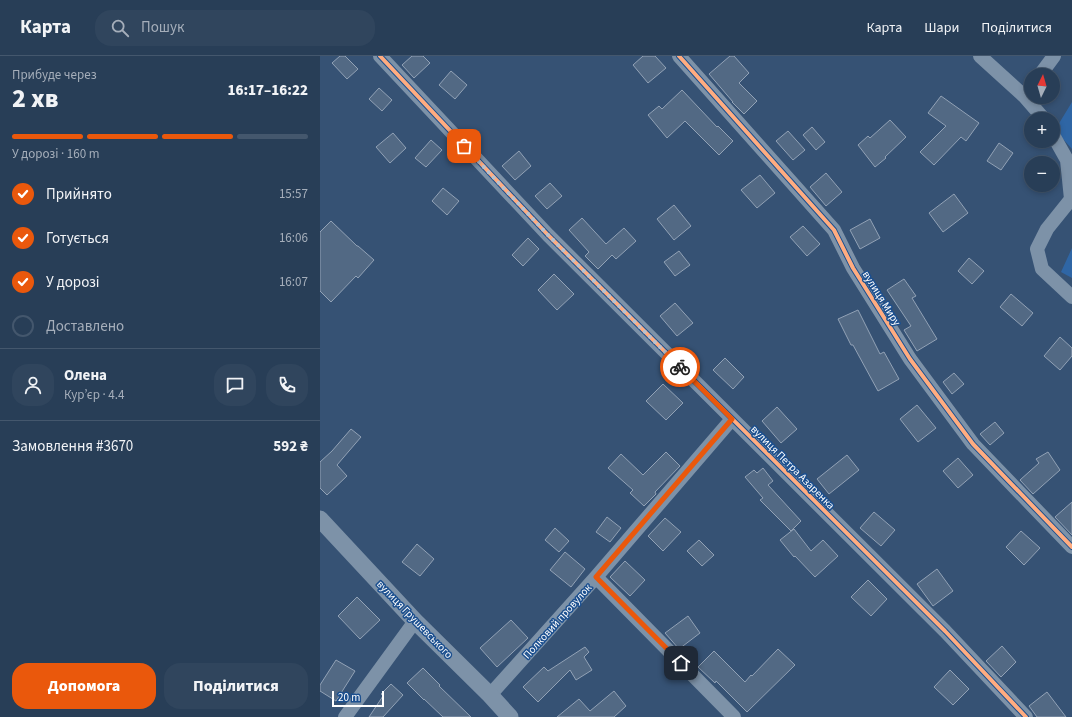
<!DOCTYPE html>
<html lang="uk">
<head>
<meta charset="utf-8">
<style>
  :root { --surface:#283e57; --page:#30455d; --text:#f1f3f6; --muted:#a5aeba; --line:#44576d; --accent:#ea580c }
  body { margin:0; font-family:"Source Sans 3",sans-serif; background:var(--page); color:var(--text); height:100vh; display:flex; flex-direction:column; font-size:15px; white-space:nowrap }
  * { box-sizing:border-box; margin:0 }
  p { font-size:13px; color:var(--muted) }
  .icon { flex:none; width:22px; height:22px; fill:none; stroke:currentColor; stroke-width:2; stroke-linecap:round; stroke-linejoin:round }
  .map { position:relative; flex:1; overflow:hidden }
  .details { display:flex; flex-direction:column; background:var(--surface); width:320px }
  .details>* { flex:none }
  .needle { width:26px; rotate:5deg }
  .fabs { position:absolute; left:704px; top:12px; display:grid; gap:8px }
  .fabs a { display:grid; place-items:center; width:36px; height:36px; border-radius:50%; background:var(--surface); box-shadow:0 2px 6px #0003,0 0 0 1px var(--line); font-size:20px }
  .scale { position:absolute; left:12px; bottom:10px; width:52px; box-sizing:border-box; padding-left:4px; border:2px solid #fff; border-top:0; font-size:11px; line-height:14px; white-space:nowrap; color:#fff; -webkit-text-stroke:3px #1b4f8f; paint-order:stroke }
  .pin { position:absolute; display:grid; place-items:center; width:34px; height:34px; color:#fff; margin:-17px; border-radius:8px; box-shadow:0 2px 6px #0006 }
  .courier { position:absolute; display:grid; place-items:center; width:40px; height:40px; margin:-20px; border:3px solid #ea580c; border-radius:50%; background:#fff; color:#222; box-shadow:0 1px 5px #0007 }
  .head em { font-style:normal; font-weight:800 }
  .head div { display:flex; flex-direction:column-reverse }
  .head { display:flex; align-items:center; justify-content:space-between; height:68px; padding:0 12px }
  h1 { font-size:26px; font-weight:800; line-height:30px }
  .bar { display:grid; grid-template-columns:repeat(4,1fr); gap:6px 4px; align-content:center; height:48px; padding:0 12px }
  .bar i { height:5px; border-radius:3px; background:var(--line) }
  .bar .active { background:var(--accent) }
  .bar p { grid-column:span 4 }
  .line { display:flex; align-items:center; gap:10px; padding:0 12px; border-top:1px solid var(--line) }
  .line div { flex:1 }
  .round { display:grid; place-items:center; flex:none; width:42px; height:42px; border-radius:16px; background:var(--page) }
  ol { padding:0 12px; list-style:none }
  li { display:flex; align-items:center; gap:12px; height:44px }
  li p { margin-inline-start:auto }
  li .icon { padding:4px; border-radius:50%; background:var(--accent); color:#fff; stroke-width:4 }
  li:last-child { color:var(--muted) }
  li i { width:22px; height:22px; border:2px solid var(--line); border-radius:50% }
  .cta { display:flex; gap:8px; margin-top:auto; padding:8px 12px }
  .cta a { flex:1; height:46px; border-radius:16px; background:var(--accent); color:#fff; font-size:16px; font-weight:800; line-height:46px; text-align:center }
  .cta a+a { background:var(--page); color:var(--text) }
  header { display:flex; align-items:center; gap:24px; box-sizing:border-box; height:56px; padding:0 20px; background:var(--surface); border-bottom:1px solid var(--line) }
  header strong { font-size:19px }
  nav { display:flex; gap:22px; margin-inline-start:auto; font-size:14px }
  .search { width:280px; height:36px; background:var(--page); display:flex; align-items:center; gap:10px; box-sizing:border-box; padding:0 14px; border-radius:16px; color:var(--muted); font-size:15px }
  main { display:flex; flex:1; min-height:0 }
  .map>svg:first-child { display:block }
  .green { fill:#2f66a5 }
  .building { fill:#526984; stroke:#92a2b6 }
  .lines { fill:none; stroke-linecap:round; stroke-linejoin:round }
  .minor { stroke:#7d92a8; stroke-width:14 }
  .tertiary { stroke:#7d92a8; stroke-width:17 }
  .cycleway-casing { stroke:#1b4f8f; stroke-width:6 }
  .cycleway { stroke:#ffac80; stroke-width:4 }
  .done { stroke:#b9c2ce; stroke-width:4; stroke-dasharray:0 7.2 }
  .route { stroke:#ea580c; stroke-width:5 }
  .labels { text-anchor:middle; stroke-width:3; stroke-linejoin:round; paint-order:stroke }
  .street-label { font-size:11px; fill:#fff; stroke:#1b4f8f }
</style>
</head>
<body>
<header>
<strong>Карта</strong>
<div class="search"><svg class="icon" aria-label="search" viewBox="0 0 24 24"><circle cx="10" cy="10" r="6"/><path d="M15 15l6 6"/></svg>Пошук</div>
<nav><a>Карта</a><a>Шари</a><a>Поділитися</a></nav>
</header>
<main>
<section class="details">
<div class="head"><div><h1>2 хв</h1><p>Прибуде через</p></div><em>16:17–16:22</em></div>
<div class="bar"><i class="active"></i><i class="active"></i><i class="active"></i><i></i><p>У дорозі · 160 m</p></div>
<ol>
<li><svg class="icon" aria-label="check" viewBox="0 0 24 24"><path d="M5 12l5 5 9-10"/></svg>Прийнято<p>15:57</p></li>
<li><svg class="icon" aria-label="check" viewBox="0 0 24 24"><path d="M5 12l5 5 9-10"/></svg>Готується<p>16:06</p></li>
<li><svg class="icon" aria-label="check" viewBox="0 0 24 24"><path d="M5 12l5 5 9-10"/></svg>У дорозі<p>16:07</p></li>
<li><i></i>Доставлено</li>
</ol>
<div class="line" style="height:72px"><a class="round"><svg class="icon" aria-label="person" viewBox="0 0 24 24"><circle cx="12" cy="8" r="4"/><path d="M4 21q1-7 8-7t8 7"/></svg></a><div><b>Олена</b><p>Кур’єр · 4.4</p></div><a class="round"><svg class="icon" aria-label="chat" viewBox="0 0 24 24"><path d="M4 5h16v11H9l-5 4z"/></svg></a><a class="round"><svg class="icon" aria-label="phone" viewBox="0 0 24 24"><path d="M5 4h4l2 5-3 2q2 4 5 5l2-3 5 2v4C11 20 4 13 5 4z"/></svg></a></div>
<div class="line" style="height:52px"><div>Замовлення #3670</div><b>592 ₴</b></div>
<div class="cta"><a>Допомога</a><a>Поділитися</a></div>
</section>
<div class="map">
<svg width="752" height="661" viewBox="0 0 752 661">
  <rect width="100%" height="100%" fill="#365274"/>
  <path class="green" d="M752 46V93L735 74Z
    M752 192V222L741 216Z"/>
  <path class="building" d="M20 0H25L38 13 27 23 12 7Z
    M92 0H103L110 7 94 22 82 9Z
    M323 0H335L346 12 328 27 313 9Z
    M410 0H414L429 17 419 27 437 45 424 58 412 46H413L389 18Z
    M131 15 147 29 135 43 119 29Z
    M59 32 72 44 62 55 49 43Z
    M362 34 397 71 398 70 413 85 399 99 365 65 347 82 328 59 339 50 342 53Z
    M621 40 659 67 646 85 641 81 614 109 600 96 626 70 608 57Z
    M570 64 586 81 565 101 566 102 555 111 538 89 548 80 550 82Z
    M492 71 505 86 496 94 483 79Z
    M468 75 485 94 473 104 456 85Z
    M73 77 86 92 70 107 56 91Z
    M111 84 122 94 106 111 95 102Z
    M679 87 693 97 681 114 667 105Z
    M199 95 211 110 195 124 182 110Z
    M506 117 522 136 506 150 490 131Z
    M440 119 455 137 437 152 421 134Z
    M230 127 242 140 227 153 215 140Z
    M123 132 139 145 127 159 112 145Z
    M634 138 648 157 623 176 609 157Z
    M354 149 371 170 354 184 337 163Z
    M262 162 286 188 304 172 316 185 296 203 292 199 278 213 265 200 269 196 249 174Z
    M550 163 560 182 540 193 530 174Z
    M11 165 37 190H38L54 204 38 222 36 220 11 246 0 235V176Z
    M483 170 500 188 487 200 470 181Z
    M208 182 219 193 203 210 192 199Z
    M359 195 370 209 355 220 344 206Z
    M649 202 664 215 652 228 638 215Z
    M234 218 254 238 237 254 218 234Z
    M584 223 596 240 592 242 617 283 597 295 584 274 591 270 567 234Z
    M691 238 713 257 702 270 680 251Z
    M355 247 373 267 357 280 340 260Z
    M538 254 560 298 564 296 579 323 558 335 533 289H531L518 263Z
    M740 281 752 292V300L740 314 724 300Z
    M405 302 424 321 413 333 393 314Z
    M634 317 644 328 632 338 623 326Z
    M343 328 363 347 346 364 326 345Z
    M597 349 616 372 598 386 580 363Z
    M457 351 477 373 461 387 442 365Z
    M675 366 684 377 670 389 660 378Z
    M31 373 41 381 17 409 27 420 7 439 0 432V406L12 395Z
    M346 396 360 410 335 436 336 438 324 450 310 437 313 434 288 412 301 398 323 419Z
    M728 396 740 414 713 438 700 424 719 407 716 403Z
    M527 399 539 414 509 438 497 423Z
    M638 402 653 419 638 432 623 415Z
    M443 412 453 425 448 429 481 465 471 475 440 444 443 442 425 421 434 414 437 417Z
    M752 446V479L735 461Z
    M554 456 575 474 561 490 540 472Z
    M287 461 301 472 290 486 276 476Z
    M345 462 361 476 343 495 328 480Z
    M235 472 249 485 239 496 225 484Z
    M474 473 491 495 503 484 518 500 495 521 475 500 474 501 460 484Z
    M701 475 720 492 704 509 686 491Z
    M379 484 394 499 382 510 367 495Z
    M97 488 114 503 100 520 82 506Z
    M245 496 265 513 251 531 230 514Z
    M305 505 325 524 310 540 290 521Z
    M617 513 633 535 613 550 597 528Z
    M548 524 567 543 551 560 531 541Z
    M37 541 60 564 40 583 18 560Z
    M368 560 380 577 359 593 345 577Z
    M191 564 208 582 177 611 160 592Z
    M682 590 696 606 681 621 666 605Z
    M265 591 269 596 264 601 272 614 256 624 250 614 218 646 203 631 224 611 228 615Z
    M458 593 475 609 427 656 396 625 395 627 378 611 394 595 425 626 431 619 432 620Z
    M16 604 35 615 16 645 0 635V629Z
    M103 612 120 629 119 630 151 661H123L104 643V644L87 627Z
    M630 614 649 633 633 649 614 631Z
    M71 628 83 639 63 661H49L63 640 61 638Z
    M294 635 306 650 294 661H237L259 643 270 655Z
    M727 636 746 661H717L709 650Z"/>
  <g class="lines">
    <path class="minor" d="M60 0 228 179 625 575 706 661
      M359 0 514 174 533 212 590 303 653 388 752 491
      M660 0 704 40 724 63
      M720 19 734 0
      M733 79 747 104 751 143 727 173 717 193 722 213 752 241
      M276 521 414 661
      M170 639 276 521 412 363
      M25 661 95 565"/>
    <path class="tertiary" d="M0 463 95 565 170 639 190 661"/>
    <g class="cycleway-casing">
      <path id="cycleway" d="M60 0 228 179 625 575 706 661
        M359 0 514 174 533 212 590 303 653 388 752 491"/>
    </g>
    <use href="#cycleway" class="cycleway"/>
  </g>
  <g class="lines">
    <path class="done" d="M144 90 228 179 360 311"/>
    <path class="route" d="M360 311 412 363 276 521 361 607"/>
  </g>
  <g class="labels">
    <g class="street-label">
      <text transform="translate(562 242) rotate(58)" y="4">вулиця Миру</text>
      <text transform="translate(473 411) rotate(45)" y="4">вулиця Петра Азаренка</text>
      <text transform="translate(95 563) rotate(46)" y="4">вулиця Грушевського</text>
      <text transform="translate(237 565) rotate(-48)" y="4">Полковий провулок</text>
    </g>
  </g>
</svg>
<div class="fabs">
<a><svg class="needle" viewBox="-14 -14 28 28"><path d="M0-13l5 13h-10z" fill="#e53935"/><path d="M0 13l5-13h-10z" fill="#a5aeba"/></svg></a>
<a>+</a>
<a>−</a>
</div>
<div class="scale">20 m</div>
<div class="pin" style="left:144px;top:90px;background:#ea580c"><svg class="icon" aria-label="bag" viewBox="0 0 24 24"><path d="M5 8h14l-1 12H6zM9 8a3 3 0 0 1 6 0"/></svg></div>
<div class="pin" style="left:361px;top:607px;background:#1f2937"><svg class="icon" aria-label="home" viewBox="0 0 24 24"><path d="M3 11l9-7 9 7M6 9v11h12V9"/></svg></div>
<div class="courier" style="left:360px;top:311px"><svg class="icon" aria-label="bike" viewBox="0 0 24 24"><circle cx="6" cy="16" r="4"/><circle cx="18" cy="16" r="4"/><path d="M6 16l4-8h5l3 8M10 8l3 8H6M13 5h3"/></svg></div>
</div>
</main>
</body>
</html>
